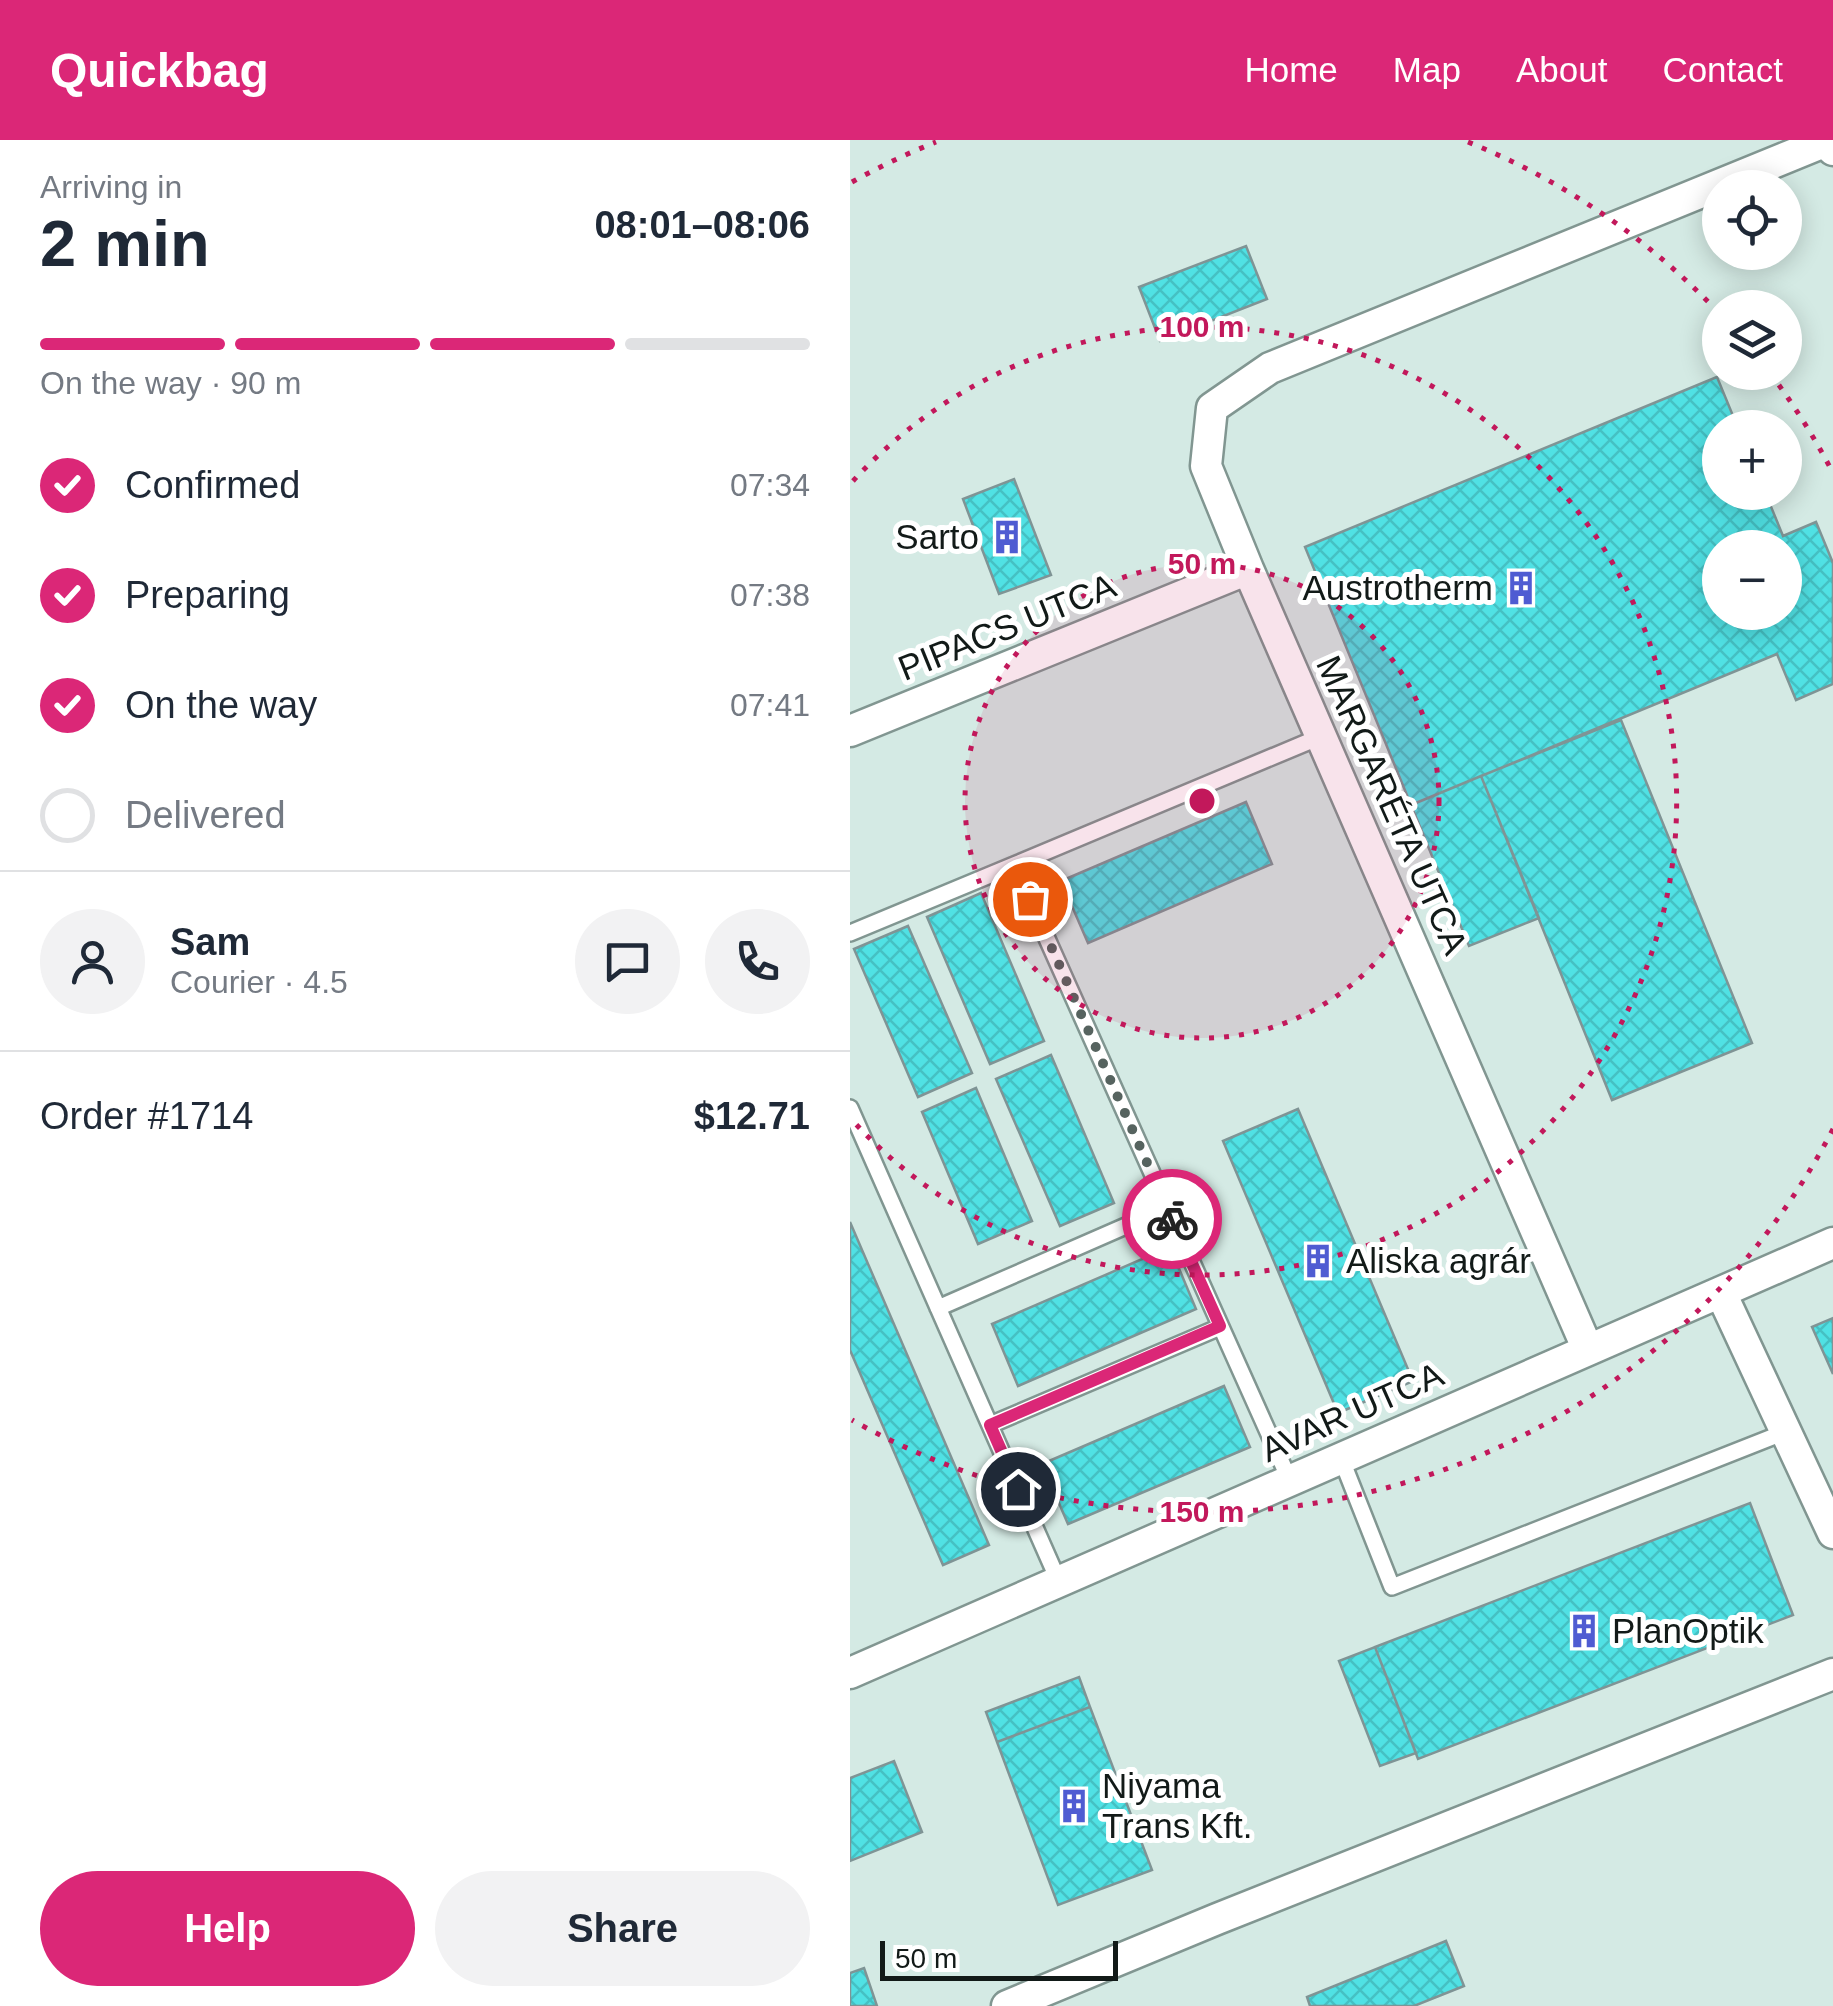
<!DOCTYPE html>
<html lang="en">
<head>
<meta charset="utf-8">
<style>
  :root { --surface:#fff; --page:#f2f2f3; --text:#1f2937; --muted:#747a83; --line:#e0e1e3; --accent:#db2777 }
  body { margin:0; font-family:Arial,sans-serif; background:var(--page); color:var(--text); height:100vh; display:flex; flex-direction:column; font-size:38px; white-space:nowrap }
  * { box-sizing:border-box; margin:0 }
  p { font-size:32px; color:var(--muted) }
  .icon { flex:none; width:55px; height:55px; fill:none; stroke:currentColor; stroke-width:2; stroke-linecap:round; stroke-linejoin:round }
  .map { position:relative; flex:1; overflow:hidden }
  .panel { display:flex; flex-direction:column; background:var(--surface); width:850px }
  .panel>* { flex:none }
  .fabs { position:absolute; left:852px; top:30px; display:grid; gap:20px }
  .fabs a { display:grid; place-items:center; width:100px; height:100px; border-radius:50%; background:var(--surface); box-shadow:0 5px 25px #0003; font-size:50px }
  .scale { position:absolute; left:30px; bottom:25px; width:238px; box-sizing:border-box; padding-left:10px; border:5px solid #121a18; border-top:0; font-size:28px; line-height:35px; white-space:nowrap; color:#121a18; -webkit-text-stroke:8px #fff; paint-order:stroke }
  .pin { position:absolute; display:grid; place-items:center; width:85px; height:85px; color:#fff; margin:-42px; border:5px solid #fff; border-radius:50%; box-shadow:0 2px 10px #0007 }
  .courier { position:absolute; display:grid; place-items:center; width:100px; height:100px; margin:-50px; border:8px solid #db2777; border-radius:50%; background:#fff; color:#222; box-shadow:0 2px 12px #0007 }
  .summary em { font-style:normal; font-weight:700 }
  .summary div { display:flex; flex-direction:column-reverse }
  .summary { display:flex; align-items:center; justify-content:space-between; height:170px; padding:0 40px }
  h1 { font-size:65px; font-weight:700; line-height:75px }
  .bar { display:grid; grid-template-columns:repeat(4,1fr); gap:15px 10px; align-content:center; height:120px; padding:0 40px }
  .bar i { height:12px; border-radius:8px; background:var(--line) }
  .bar .selected { background:var(--accent) }
  .bar p { grid-column:span 4 }
  .line { display:flex; align-items:center; gap:25px; padding:0 40px; border-top:2px solid var(--line) }
  .line div { flex:1 }
  .round { display:grid; place-items:center; flex:none; width:105px; height:105px; border-radius:52px; background:var(--page) }
  ol { padding:0 40px; list-style:none }
  li { display:flex; align-items:center; gap:30px; height:110px }
  li p { margin-inline-start:auto }
  li .icon { padding:10px; border-radius:50%; background:var(--accent); color:#fff; stroke-width:4 }
  li:last-child { color:var(--muted) }
  li i { width:55px; height:55px; border:5px solid var(--line); border-radius:50% }
  .cta { display:flex; gap:20px; margin-top:auto; padding:20px 40px }
  .cta a { flex:1; height:115px; border-radius:60px; background:var(--accent); color:#fff; font-size:40px; font-weight:700; line-height:115px; text-align:center }
  .cta a+a { background:var(--page); color:var(--text) }
  header { display:flex; align-items:center; gap:60px; box-sizing:border-box; height:140px; padding:0 50px; background:var(--accent); color:#fff }
  header strong { font-size:48px }
  nav { display:flex; gap:55px; margin-inline-start:auto; font-size:35px }
  main { display:flex; flex:1; min-height:0 }
  .map>svg:first-child { display:block }
  .building { fill:url(#building-cross-hatch); stroke:#7f9495; stroke-width:2.5; fill-rule:evenodd }
  .lines { fill:none; stroke-linecap:round; stroke-linejoin:round }
  .service-casing { stroke:#819691; stroke-width:20 }
  .minor-casing { stroke:#819691; stroke-width:35 }
  .service { stroke:#fff; stroke-width:15 }
  .minor { stroke:#fff; stroke-width:30 }
  .done { stroke:#56635f; stroke-width:10; stroke-dasharray:0 18 }
  .route { stroke:#db2777; stroke-width:12 }
  .ring { fill:none; stroke:#c2185b; stroke-width:5; stroke-dasharray:5 10 }
  .labels { text-anchor:middle; stroke-width:10; stroke-linejoin:round; paint-order:stroke }
  .poi-label { font-size:35px; fill:#121a18; stroke:#fff; text-anchor:start }
  .street-label { font-size:35px; fill:#121a18; stroke:#fff }
  .centre { fill:#c2185b; stroke:#fff; stroke-width:5 }
  .ring-label { font-size:30px; text-anchor:middle; font-weight:bold; fill:#c2185b; stroke:#fff; stroke-width:10; stroke-linejoin:round; paint-order:stroke }
</style>
</head>
<body>
<header>
<strong>Quickbag</strong>
<nav><a>Home</a><a>Map</a><a>About</a><a>Contact</a></nav>
</header>
<main>
<section class="panel">
<div class="summary"><div><h1>2 min</h1><p>Arriving in</p></div><em>08:01–08:06</em></div>
<div class="bar"><i class="selected"></i><i class="selected"></i><i class="selected"></i><i></i><p>On the way · 90 m</p></div>
<ol>
<li><svg class="icon" aria-label="check" viewBox="0 0 24 24"><path d="M5 12l5 5 9-10"/></svg>Confirmed<p>07:34</p></li>
<li><svg class="icon" aria-label="check" viewBox="0 0 24 24"><path d="M5 12l5 5 9-10"/></svg>Preparing<p>07:38</p></li>
<li><svg class="icon" aria-label="check" viewBox="0 0 24 24"><path d="M5 12l5 5 9-10"/></svg>On the way<p>07:41</p></li>
<li><i></i>Delivered</li>
</ol>
<div class="line" style="height:180px"><a class="round"><svg class="icon" aria-label="person" viewBox="0 0 24 24"><circle cx="12" cy="8" r="4"/><path d="M4 21q1-7 8-7t8 7"/></svg></a><div><b>Sam</b><p>Courier · 4.5</p></div><a class="round"><svg class="icon" aria-label="chat" viewBox="0 0 24 24"><path d="M4 5h16v11H9l-5 4z"/></svg></a><a class="round"><svg class="icon" aria-label="phone" viewBox="0 0 24 24"><path d="M5 4h4l2 5-3 2q2 4 5 5l2-3 5 2v4C11 20 4 13 5 4z"/></svg></a></div>
<div class="line" style="height:130px"><div>Order #1714</div><b>$12.71</b></div>
<div class="cta"><a>Help</a><a>Share</a></div>
</section>
<div class="map">
<svg width="983" height="1866" viewBox="0 0 983 1866">
  <defs>
    <pattern id="building-cross-hatch" width="8" height="8" patternUnits="userSpaceOnUse" patternTransform="scale(2.5)"><rect width="8" height="8" fill="#50e1e4"/><path d="M0 0l8 8M0 8l8-8" fill="none" stroke="#45c0c3"/></pattern>
  </defs>
  <rect width="100%" height="100%" fill="#d4eae4"/>
  <path class="building" d="M396 106 417 159 310 201 289 147Z
    M867 237 888 288H870V352H915L933 396 966 382 983 423V544L946 560 927 514 561 665 455 407ZM870 408H935V472H870Z
    M164 339 201 435 149 454 113 359Z
    M771 580 902 903 762 960 631 636Z
    M631 636 689 778 619 806 561 665Z
    M396 662 422 724 238 803 211 741Z
    M131 753 194 901 140 924 77 777Z
    M58 786 122 933 68 957 4 809Z
    M201 915 264 1063 210 1086 146 939Z
    M126 948 182 1081 128 1104 72 972Z
    M448 969 563 1241 488 1273 373 1001Z
    M0 1082 139 1405 93 1425 0 1210Z
    M320 1107 346 1169 168 1246 142 1184Z
    M983 1178V1234L962 1187Z
    M374 1246 400 1307 218 1384 192 1324Z
    M900 1363 943 1475 568 1619 525 1507Z
    M525 1507 566 1613 530 1626 489 1521Z
    M229 1537 240 1567 147 1602 136 1572Z
    M240 1567 302 1730 208 1765 147 1602Z
    M44 1621 72 1692 0 1721V1638Z
    M596 1801 614 1846 564 1866H460L457 1857Z
    M14 1828 27 1866H0V1833Z"/>
  <g class="lines">
    <g class="service-casing">
      <path id="service" d="M164 725 472 596
        M0 793 164 725 440 1341
        M0 968 209 1442
        M88 1168 317 1068
        M140 1285 370 1187
        M491 1318 542 1447 935 1292"/>
    </g>
    <g class="minor-casing">
      <path id="minor" d="M0 591 398 429
        M871 1153 983 1393
        M738 1210 398 429 356 326 362 268 420 228 979 0 983 10
        M0 1533 983 1103
        M157 1866 367 1779 983 1534"/>
    </g>
    <use href="#service" class="service"/>
    <use href="#minor" class="minor"/>
  </g>
  <g class="lines">
    <path class="done" d="M180 759 322 1079"/>
    <path class="route" d="M168 1349 140 1285 370 1186 322 1079"/>
  </g>
  <circle cx="352" cy="661" r="237" fill="#c2185b" fill-opacity=".12"/>
  <g class="ring">
    <circle cx="352" cy="661" r="237"/>
    <path d="M3 341A474 474 0 1 1 3 981"/>
    <path d="M983 989A711 711 0 0 1 2 1280M2 42A711 711 0 0 1 86 2M618 2A711 711 0 0 1 868 172M920 233A711 711 0 0 1 983 333"/>
  </g>
  <defs>
    <g id="building-bare" transform="scale(2.7)"><path d="M-4-6H4V6H1V3H-1V6H-4ZM-2.5-4.3h1.7v1.8h-1.7ZM.8-4.3h1.7v1.8H.8ZM-2.5-1h1.7V.8h-1.7ZM.8-1h1.7V.8H.8Z" fill="#4f5cd2" stroke="#fff" stroke-width="2.5" paint-order="stroke"/></g>
  </defs>
  <g fill-rule="evenodd">
    <use href="#building-bare" x="157" y="397"/>
    <use href="#building-bare" x="671" y="448"/>
    <use href="#building-bare" x="468" y="1121"/>
    <use href="#building-bare" x="734" y="1491"/>
    <use href="#building-bare" x="224" y="1666"/>
  </g>
  <g class="labels">
    <g class="poi-label">
      <text x="129" y="409" text-anchor="end">Sarto</text>
      <text x="643" y="460" text-anchor="end">Austrotherm</text>
      <text x="496" y="1133">Aliska agrár</text>
      <text x="762" y="1503">PlanOptik</text>
      <text x="252" y="1658">Niyama<tspan x="252" dy="40">Trans Kft.</tspan></text>
    </g>
    <g class="street-label">
      <text transform="translate(157 487) rotate(-22)" y="12">PIPACS UTCA</text>
      <text transform="translate(542 665) rotate(66)" y="12">MARGARÉTA UTCA</text>
      <text transform="translate(502 1272) rotate(-24)" y="12">AVAR UTCA</text>
    </g>
  </g>
  <circle cx="352" cy="661" r="15" class="centre"/>
  <g class="ring-label">
    <text x="352" y="197">100 m</text>
    <text x="352" y="434">50 m</text>
    <text x="352" y="1382">150 m</text>
  </g>
</svg>
<div class="fabs">
<a><svg class="icon" aria-label="locate" viewBox="0 0 24 24"><circle cx="12" cy="12" r="6"/><path d="M12 2v4M12 18v4M2 12h4M18 12h4"/></svg></a>
<a><svg class="icon" aria-label="layers" viewBox="0 0 24 24"><path d="M12 4l9 5-9 5-9-5zM3 14l9 5 9-5"/></svg></a>
<a>+</a>
<a>−</a>
</div>
<div class="scale">50 m</div>
<div class="pin" style="left:180px;top:759px;background:#ea580c"><svg class="icon" aria-label="bag" viewBox="0 0 24 24"><path d="M5 8h14l-1 12H6zM9 8a3 3 0 0 1 6 0"/></svg></div>
<div class="pin" style="left:168px;top:1349px;background:#1f2937"><svg class="icon" aria-label="home" viewBox="0 0 24 24"><path d="M3 11l9-7 9 7M6 9v11h12V9"/></svg></div>
<div class="courier" style="left:322px;top:1079px"><svg class="icon" aria-label="bike" viewBox="0 0 24 24"><circle cx="6" cy="16" r="4"/><circle cx="18" cy="16" r="4"/><path d="M6 16l4-8h5l3 8M10 8l3 8H6M13 5h3"/></svg></div>
</div>
</main>
</body>
</html>
